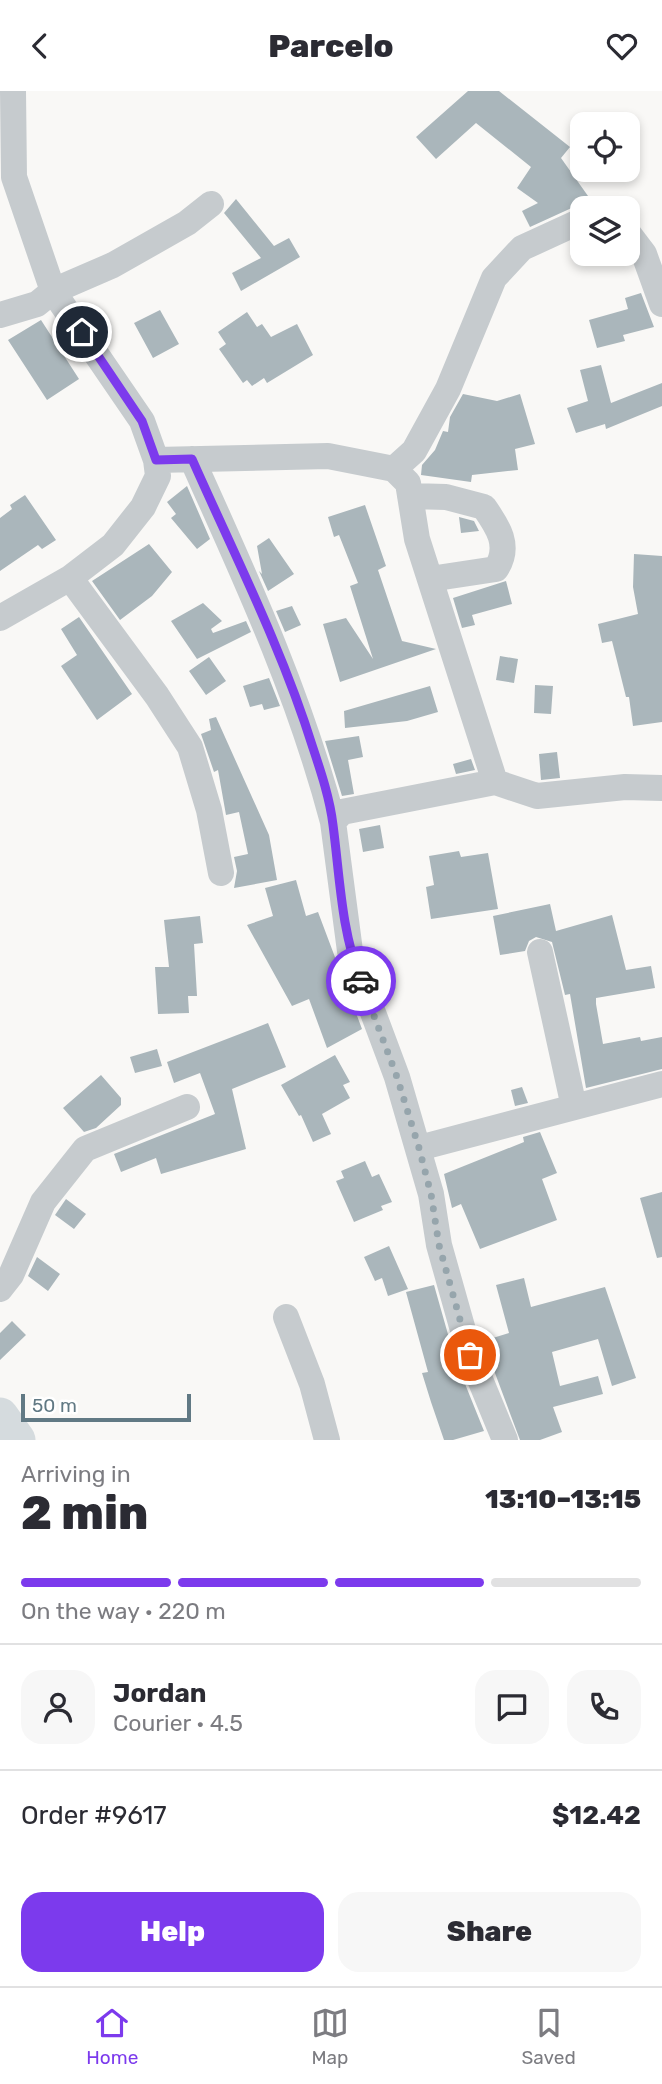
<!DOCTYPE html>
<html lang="en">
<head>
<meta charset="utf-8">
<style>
  :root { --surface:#fff; --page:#f7f7f7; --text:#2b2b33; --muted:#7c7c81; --line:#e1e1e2; --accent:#7c3aed }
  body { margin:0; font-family:Rubik,sans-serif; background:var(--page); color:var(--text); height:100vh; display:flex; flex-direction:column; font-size:26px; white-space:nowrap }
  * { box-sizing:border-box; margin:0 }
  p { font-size:23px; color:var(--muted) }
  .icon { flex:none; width:38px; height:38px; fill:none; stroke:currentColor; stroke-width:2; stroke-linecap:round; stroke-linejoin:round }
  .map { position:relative; height:1349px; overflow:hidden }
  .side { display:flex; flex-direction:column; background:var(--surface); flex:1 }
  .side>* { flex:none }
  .fabs { position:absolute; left:570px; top:21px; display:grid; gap:14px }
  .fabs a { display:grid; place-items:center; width:70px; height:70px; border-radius:14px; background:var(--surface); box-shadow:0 4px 10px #0003; font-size:35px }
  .scale { position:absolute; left:21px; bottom:18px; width:170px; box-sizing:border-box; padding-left:7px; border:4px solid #617984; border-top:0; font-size:19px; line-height:24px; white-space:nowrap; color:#617984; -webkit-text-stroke:5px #fff; paint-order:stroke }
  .pin { position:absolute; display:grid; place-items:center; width:60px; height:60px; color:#fff; margin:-30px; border:4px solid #fff; border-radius:50%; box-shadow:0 2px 7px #0007 }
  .courier { position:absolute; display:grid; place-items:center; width:70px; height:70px; margin:-35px; border:5px solid #7c3aed; border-radius:50%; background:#fff; color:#222; box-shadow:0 2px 9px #0007 }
  .headline em { font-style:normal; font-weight:800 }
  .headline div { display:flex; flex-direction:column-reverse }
  .headline { display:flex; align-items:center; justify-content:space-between; height:119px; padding:0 21px }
  h1 { font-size:46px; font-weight:800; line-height:52px }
  .bar { display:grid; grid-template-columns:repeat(4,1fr); gap:10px 7px; align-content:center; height:84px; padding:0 21px }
  .bar i { height:9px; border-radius:5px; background:var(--line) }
  .bar .on { background:var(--accent) }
  .bar p { grid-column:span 4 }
  .line { display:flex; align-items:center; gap:18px; padding:0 21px; border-top:2px solid var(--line) }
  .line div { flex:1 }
  .round { display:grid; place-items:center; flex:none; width:74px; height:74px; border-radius:21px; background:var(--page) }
  .action { display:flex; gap:14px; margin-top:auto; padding:14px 21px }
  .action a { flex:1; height:80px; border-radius:21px; background:var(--accent); color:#fff; font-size:28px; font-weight:800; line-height:80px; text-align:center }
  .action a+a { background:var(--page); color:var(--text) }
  header { display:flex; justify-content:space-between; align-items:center; height:91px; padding:0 21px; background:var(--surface); font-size:32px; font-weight:800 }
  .tabs { display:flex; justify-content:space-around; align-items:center; height:98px; border-top:2px solid var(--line); background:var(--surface); font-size:19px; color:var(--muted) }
  .tabs a { display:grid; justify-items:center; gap:4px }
  .tabs .on { color:var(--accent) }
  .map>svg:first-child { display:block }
  .building { fill:#aab6bb }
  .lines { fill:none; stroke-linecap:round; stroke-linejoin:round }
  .street { stroke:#c6cbce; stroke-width:26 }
  .secondary { stroke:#d5dbde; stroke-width:37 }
  .done { stroke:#96a5ac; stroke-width:7; stroke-dasharray:0 12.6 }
  .route { stroke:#7c3aed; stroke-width:9 }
</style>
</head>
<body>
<header><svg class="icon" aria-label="back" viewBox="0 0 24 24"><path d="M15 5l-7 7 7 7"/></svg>Parcelo<svg class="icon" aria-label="heart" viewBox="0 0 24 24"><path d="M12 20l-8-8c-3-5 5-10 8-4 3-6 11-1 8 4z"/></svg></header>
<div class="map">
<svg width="662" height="1349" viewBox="0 0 662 1349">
  <rect width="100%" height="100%" fill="#f9f8f6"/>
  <path class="building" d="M468 0H499L570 56 561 67 593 112 576 115 530 136 522 120 538 112 517 97 531 76 476 32 436 68 416 46Z
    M236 108 274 155 289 147 300 166 241 200 232 182 261 167 224 122Z
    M641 202 654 236 623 244 625 250 597 257 589 229 628 218 625 207Z
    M160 219 179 253 153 267 134 232Z
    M247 221 257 236 262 233 271 246 297 233 313 264 267 292 264 287 252 295 247 289 243 292 219 258 226 253 218 241Z
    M41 229 79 288 47 309 8 249Z
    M601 274 611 312 662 292V315L606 338 605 333 576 342 567 317 588 310 580 279Z
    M463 303 497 310 520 303 535 353 515 358 518 379 472 384 471 391 421 384 422 374 435 359 443 340 448 341 450 326Z
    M187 395 210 448 197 458 171 427 176 423 167 411Z
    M25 404 56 449 42 458 38 454 0 480V427L12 418 10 414Z
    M365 414 386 475 378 479 402 550 436 558 340 591 323 533 346 527 373 568 350 495 358 492 339 444 334 446 328 426Z
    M459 426 474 430 479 440 461 442Z
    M269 447 294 483 268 500 259 480 262 483 257 455Z
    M149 453 172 481 152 505 120 529 92 490Z
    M634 463 662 465V631L633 635 629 606H626L612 550 602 552 598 533 638 523 633 496Z
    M506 490 512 513 472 524 475 534 462 537 453 507Z
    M203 512 222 530 211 538 213 542 246 530 251 541 197 568 171 530Z
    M292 515 301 534 285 541 276 520Z
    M79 526 132 603 97 629 61 575 77 564 61 538Z
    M500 565 518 568 514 592 496 589Z
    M209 566 226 590 206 604 189 580Z
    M269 587 280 615 264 619 262 613 250 616 243 595Z
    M535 594 553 595 551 623 534 622Z
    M430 595 438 621 407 630 345 637 344 620Z
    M216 626 269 744 277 789 234 797 237 780 234 766 248 763 239 721 226 724 218 679 214 681 201 643 211 639 209 628Z
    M359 645 363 666 348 669 354 703 342 705 325 650Z
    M557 661 560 687 541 689 539 663Z
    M471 668 475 679 456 683 453 673Z
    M380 734 384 757 363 761 359 738Z
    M459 760 461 766 488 762 498 818 431 828 426 796 434 794 429 765Z
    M296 789 306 825 318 821 362 938 327 957 309 908 292 915 247 834 273 825 265 797Z
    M550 813 556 840 612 824 626 879 651 875 655 897 596 907V913L603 953 640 946 641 950 662 946V978L586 997 570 903 565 904 552 851 536 846 529 850 525 860 500 864 493 825Z
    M200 825 203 852 194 853 197 905H188L189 922 158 923 155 876H169L164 829Z
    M268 932 286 976 232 998 246 1058 161 1083 156 1067 121 1081 114 1063 215 1023 200 982 174 992 167 971Z
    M157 958 162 975 135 982 130 966Z
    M335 964 350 991 343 994 350 1007 322 1023 331 1043 313 1051 301 1024 299 1025 281 994Z
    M101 984 121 1007V1014L96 1037 84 1041 63 1017Z
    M522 996 528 1012 515 1015 511 999Z
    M540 1041 557 1082 542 1088 557 1129 480 1158 461 1113 452 1117 444 1083 524 1051 523 1046Z
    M365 1070 372 1086 379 1083 392 1111 381 1115 383 1119 354 1131 336 1090 344 1087 341 1080Z
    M662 1101V1166L657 1167 640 1107Z
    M66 1108 86 1123 74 1138 55 1124Z
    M389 1155 408 1198 388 1205 382 1187 375 1190 364 1166Z
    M37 1166 60 1183 48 1200 28 1185Z
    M524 1187 531 1216 605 1196 636 1287 612 1295 598 1248 552 1261 560 1295 598 1285 603 1303 553 1316 562 1341 540 1349H520L483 1250 509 1242 496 1194Z
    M434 1194 455 1268 484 1340 453 1349H444L431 1311 422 1282 428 1281 406 1201Z
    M12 1230 26 1244 0 1269V1242Z"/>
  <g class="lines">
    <path class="street" d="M628 142 644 163 662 213
      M0 224 37 213 53 200 113 174 187 132 211 113
      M192 368C246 488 299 602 333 731
      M156 369 328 365 394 378 408 392 417 448 495 691
      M394 378 414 360 448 298 494 187 522 157 583 129
      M410 405 446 406 484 416C498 436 511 455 496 478L430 488
      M70 487 157 605 190 656 209 719 221 782
      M0 527 70 487 113 454 143 416 158 385 156 369 142 330 53 200 14 86 13 0
      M540 861 574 1016
      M419 1057 662 993
      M0 1198 11 1184 43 1111 85 1058 187 1016
      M286 1226 312 1293 327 1349
      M505 1349 470 1264 439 1154 431 1103 397 986 350 860 333 731 342 721 495 691 537 705 625 696 662 697"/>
    <path class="secondary" d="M0 1325 17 1349"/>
  </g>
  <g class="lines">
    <path class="done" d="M361 890 397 986 419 1057 431 1103 439 1154 470 1264"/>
    <path class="route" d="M82 241 142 330 156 369 192 368C234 463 282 557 313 657 321 681 330 708 333 734 340 787 341 839 361 890"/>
  </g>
</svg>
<div class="fabs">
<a><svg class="icon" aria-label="locate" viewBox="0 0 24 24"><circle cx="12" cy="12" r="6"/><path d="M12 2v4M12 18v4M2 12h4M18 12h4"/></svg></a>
<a><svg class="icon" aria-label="layers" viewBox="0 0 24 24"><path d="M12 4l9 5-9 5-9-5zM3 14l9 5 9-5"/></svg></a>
</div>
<div class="scale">50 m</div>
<div class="pin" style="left:470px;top:1264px;background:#ea580c"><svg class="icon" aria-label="bag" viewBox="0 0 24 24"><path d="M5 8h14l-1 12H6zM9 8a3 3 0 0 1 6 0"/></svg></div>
<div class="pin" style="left:82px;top:241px;background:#1f2937"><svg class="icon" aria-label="home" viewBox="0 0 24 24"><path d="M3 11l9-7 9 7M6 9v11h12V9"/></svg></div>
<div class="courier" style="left:361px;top:890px"><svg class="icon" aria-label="car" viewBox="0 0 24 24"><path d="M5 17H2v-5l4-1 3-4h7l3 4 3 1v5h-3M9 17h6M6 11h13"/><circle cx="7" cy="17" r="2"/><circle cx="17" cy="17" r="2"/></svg></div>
</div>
<section class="side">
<div class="headline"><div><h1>2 min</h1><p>Arriving in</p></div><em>13:10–13:15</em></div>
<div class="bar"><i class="on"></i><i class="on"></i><i class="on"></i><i></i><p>On the way · 220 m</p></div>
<div class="line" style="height:126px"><a class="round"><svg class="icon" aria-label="person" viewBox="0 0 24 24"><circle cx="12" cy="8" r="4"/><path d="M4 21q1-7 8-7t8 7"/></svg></a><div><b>Jordan</b><p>Courier · 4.5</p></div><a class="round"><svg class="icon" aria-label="chat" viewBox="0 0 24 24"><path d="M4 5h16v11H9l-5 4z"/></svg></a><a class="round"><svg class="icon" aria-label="phone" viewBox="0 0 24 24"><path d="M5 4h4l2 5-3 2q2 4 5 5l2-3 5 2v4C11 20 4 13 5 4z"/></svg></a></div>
<div class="line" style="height:91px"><div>Order #9617</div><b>$12.42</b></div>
<div class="action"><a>Help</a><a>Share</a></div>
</section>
<nav class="tabs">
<a class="on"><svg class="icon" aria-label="home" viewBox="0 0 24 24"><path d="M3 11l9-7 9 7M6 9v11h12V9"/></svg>Home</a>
<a><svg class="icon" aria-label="map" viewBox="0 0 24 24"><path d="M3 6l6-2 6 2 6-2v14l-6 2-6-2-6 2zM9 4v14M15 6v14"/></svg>Map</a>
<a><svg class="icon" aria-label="saved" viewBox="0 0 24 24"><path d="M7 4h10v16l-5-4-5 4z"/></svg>Saved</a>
</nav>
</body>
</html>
